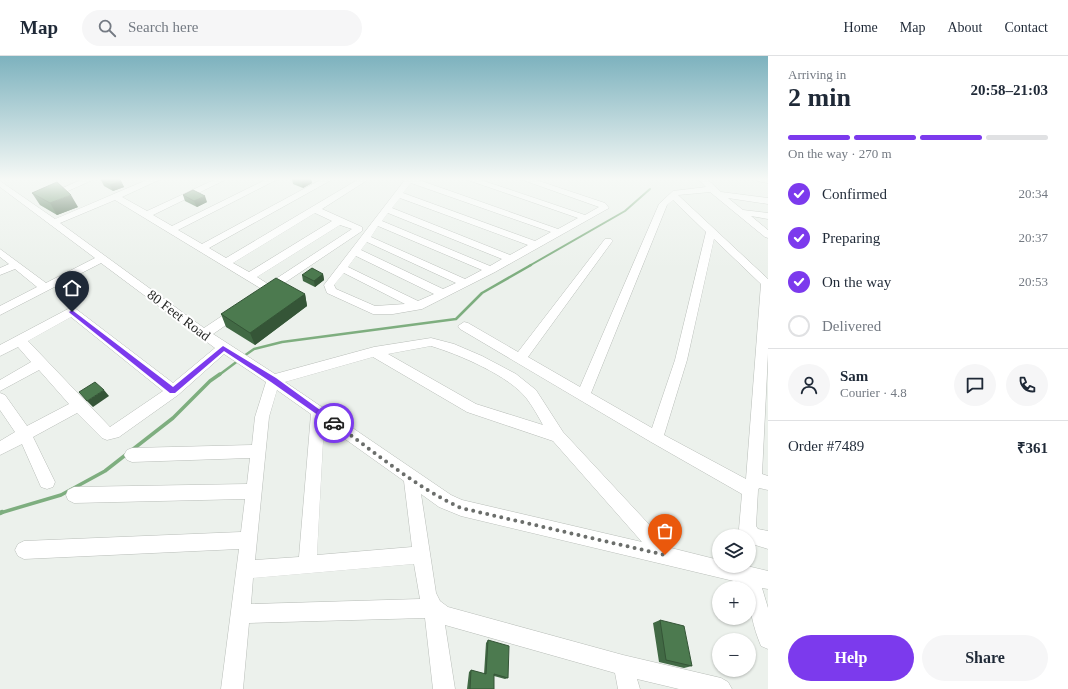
<!DOCTYPE html>
<html lang="en">
<head>
<meta charset="utf-8">
<style>
  :root { --surface:#fff; --page:#f6f6f7; --text:#1f2937; --muted:#747a83; --line:#e0e1e3; --accent:#7c3aed }
  body { margin:0; font-family:Georgia,serif; background:var(--page); color:var(--text); height:100vh; display:flex; flex-direction:column; font-size:15px; white-space:nowrap }
  * { box-sizing:border-box; margin:0 }
  p { font-size:13px; color:var(--muted) }
  .icon { flex:none; width:22px; height:22px; fill:none; stroke:currentColor; stroke-width:2; stroke-linecap:round; stroke-linejoin:round }
  .map { position:relative; flex:1; overflow:hidden }
  .sheet { display:flex; flex-direction:column; background:var(--surface); width:300px }
  .sheet>* { flex:none }
  .controls { position:absolute; left:712px; top:473px; display:grid; gap:8px }
  .controls a { display:grid; place-items:center; width:44px; height:44px; border-radius:50%; background:var(--surface); box-shadow:0 1px 3px #0004; font-size:20px }
  .pin { position:absolute; display:grid; place-items:center; width:34px; height:34px; color:#fff; margin:-41px -17px; border-radius:50% 50% 50% 0; rotate:-45deg; box-shadow:0 0 4px #0007 }
  .pin .icon { rotate:45deg }
  .courier { position:absolute; display:grid; place-items:center; width:40px; height:40px; margin:-20px; border:3px solid #7c3aed; border-radius:50%; background:#fff; color:#222; box-shadow:0 1px 5px #0007 }
  .overview em { font-style:normal; font-weight:800 }
  .overview div { display:flex; flex-direction:column-reverse }
  .overview { display:flex; align-items:center; justify-content:space-between; height:68px; padding:0 20px }
  h1 { font-size:26px; font-weight:800; line-height:30px }
  .bar { display:grid; grid-template-columns:repeat(4,1fr); gap:6px 4px; align-content:center; height:48px; padding:0 20px }
  .bar i { height:5px; border-radius:3px; background:var(--line) }
  .bar .selected { background:var(--accent) }
  .bar p { grid-column:span 4 }
  .line { display:flex; align-items:center; gap:10px; padding:0 20px; border-top:1px solid var(--line) }
  .line div { flex:1 }
  .round { display:grid; place-items:center; flex:none; width:42px; height:42px; border-radius:21px; background:var(--page) }
  ol { padding:0 20px; list-style:none }
  li { display:flex; align-items:center; gap:12px; height:44px }
  li p { margin-inline-start:auto }
  li .icon { padding:4px; border-radius:50%; background:var(--accent); color:#fff; stroke-width:4 }
  li:last-child { color:var(--muted) }
  li i { width:22px; height:22px; border:2px solid var(--line); border-radius:50% }
  .button { display:flex; gap:8px; margin-top:auto; padding:8px 20px }
  .button a { flex:1; height:46px; border-radius:24px; background:var(--accent); color:#fff; font-size:16px; font-weight:800; line-height:46px; text-align:center }
  .button a+a { background:var(--page); color:var(--text) }
  header { display:flex; align-items:center; gap:24px; box-sizing:border-box; height:56px; padding:0 20px; background:var(--surface); border-bottom:1px solid var(--line) }
  header strong { font-size:19px }
  nav { display:flex; gap:22px; margin-inline-start:auto; font-size:14px }
  .search { width:280px; height:36px; background:var(--page); display:flex; align-items:center; gap:10px; box-sizing:border-box; padding:0 14px; border-radius:22px; color:var(--muted); font-size:15px }
  main { display:flex; flex:1; min-height:0 }
  .map>svg:first-child { display:block }
  .lines { fill:none; stroke-linecap:round; stroke-linejoin:round }
  .stream-far3 { stroke:#7eae7f; stroke-width:2 }
  .stream-far2 { stroke:#7eae7f; stroke-width:2.5 }
  .stream-far1 { stroke:#7eae7f; stroke-width:3.5 }
  .stream { stroke:#7eae7f; stroke-width:4.5 }
  .minor-casing { stroke:#b9beb9; stroke-width:1 }
  .minor { fill:#fff; fill-rule:evenodd }
  .wall { fill:#416944 }
  .shaded-wall { fill:#355537 }
  .building { fill:#4c7a4f; stroke:#355537 }
  .route { fill:#7c3aed }
  .done { stroke:#6b6e6b; stroke-width:4; stroke-dasharray:0 7.2 }
  .labels { text-anchor:middle; stroke-width:4; stroke-linejoin:round; paint-order:stroke }
  .street-label { font-size:14px; fill:#262826; stroke:#fff }
</style>
</head>
<body>
<header>
<strong>Map</strong>
<div class="search"><svg class="icon" aria-label="search" viewBox="0 0 24 24"><circle cx="10" cy="10" r="6"/><path d="M15 15l6 6"/></svg>Search here</div>
<nav><a>Home</a><a>Map</a><a>About</a><a>Contact</a></nav>
</header>
<main>
<div class="map">
<svg width="768" height="633" viewBox="0 0 768 633">
  <rect width="100%" height="100%" fill="#ecf1ec"/>
  <g class="lines">
    <path class="stream-far3" d="M529 210 625 155 650 133"/>
    <path class="stream-far2" d="M244 300 254 293 282 286 456 263 482 237 531 209
      M219 319 239 304"/>
    <path class="stream-far1" d="M132 394 173 362 210 325 220 318
      M0 457 61 439 105 415 128 397"/>
    <path class="stream" d="M0 457 2 456"/>
    <g class="minor-casing">
      <path id="minor" d="M83 123H95L52 142 49 143 45 140Z
        M149 123H161L122 141 147 155 216 123H227L153 159 172 170 267 123H278L178 174 202 188 322 123H333L209 192 226 202 359 123H369L322 153 362 171V175L259 244 253 240 260 232 115 144 60 167 204 272 234 252H242L244 255 242 258 213 278 275 318 374 291 431 282 454 288 482 300 516 318 536 334 563 376 671 492 719 504V510H747L768 515V533L762 532 768 552V593L761 590C753 571 749 552 749 532H743L742 527 461 460 439 451 421 438 436 537 440 545 448 551 623 599 721 622 728 626 732 633H679L637 623 640 633H618L615 617 445 569 455 633H433L425 562 249 567 243 633H221L239 493 24 503 18 500 15 494 18 488 24 485 241 476 245 443 74 447 68 444 66 439 68 434 74 431 247 428 250 402 132 406 127 404 124 399 127 394 132 392 252 389 255 361 266 326 224 298 178 339 119 381 107 384 102 382 77 357 33 381 55 426 53 431 47 433 41 431 22 388 0 399V385L15 376 0 354V337L5 339 27 370 69 348 39 314 0 335V324L31 306 18 291 0 300V289L68 253H76L173 327 215 292 101 207 0 259V250L37 231 15 213 0 219V212L9 208 0 201V193L46 227 95 202 0 131V125L55 163ZM315 157 332 165 249 216 233 207ZM340 169 352 173 268 228 257 221ZM71 261 163 335 110 371 28 285ZM431 290C458 298 510 320 527 343 533 351 538 360 543 369L476 348 388 298ZM373 301 467 356 553 385 642 486 462 444 451 439 285 326ZM277 334 311 358 299 501 255 504 269 361ZM324 368 404 425 412 491 317 499ZM414 508 420 543 251 548 253 522Z
        M403 123H416L558 173 578 162 465 123H478L585 159 599 151 520 123H533L605 147 609 152 495 216 422 253 393 258H373L327 237 324 229 404 125ZM411 127 551 176 535 185 403 137ZM400 142 528 189 510 199 392 152ZM388 157 502 203 490 210 382 165ZM378 170 482 214 465 223 371 181ZM367 186 456 227 443 233 361 194ZM356 200 434 238 418 245 348 211ZM344 217 405 248 375 250 336 233 334 229Z
        M698 123H707L721 136 768 142V148L728 142 743 154 768 157V163L751 160 768 174V182L765 181 710 136 678 139 768 223V297L762 418 768 420V434L759 432 758 434 756 470 758 473 768 475V493L749 487V480L741 479 739 473 742 438 651 386 460 273 458 270 464 266 468 267 518 296 605 183H611L613 185 611 187 528 301 580 331 659 148 673 135 706 131ZM673 144 706 176 675 304 652 372 591 337 667 149ZM714 183 761 228 746 423 664 379 687 304Z
        M756 123H768V127L757 125Z"/>
    </g>
    <use href="#minor" class="minor"/>
  </g>
  <path class="wall" d="M292 123H311L312 127 303 132 293 128Z
    M101 124 121 125 124 131 113 135 104 130Z
    M32 137 78 151 57 159 40 149Z
    M183 139 207 146 197 151 185 145Z
    M323 218 324 224 315 231 303 225 302 219Z
    M305 238 307 250 255 289 226 271 221 258Z
    M660 564 692 610 684 612 659 606 653 567Z
    M488 584 508 622 505 623 494 620V633H467L469 616 471 614 484 618 486 587Z"/>
  <path class="shaded-wall" d="M306 123H311L312 127 303 132 302 126Z
    M121 125 124 131 113 135 110 129Z
    M71 139 78 151 57 159 50 147Z
    M205 140 207 146 197 151 194 145Z
    M323 218 324 224 315 231 314 225Z
    M305 238 307 250 255 289 250 277Z
    M104 334 109 340 93 351 87 345Z"/>
  <path class="building" d="M104 123H119L121 125 110 129 101 124Z
    M296 123H306L302 126Z
    M57 126 71 139 50 147 32 137Z
    M193 134 205 140 194 145 183 139Z
    M312 212 323 218 314 225 302 219Z
    M276 222 305 238 250 277 221 258Z
    M95 326 104 334 87 345 79 336Z
    M660 564 684 570 692 610 666 604Z
    M488 584 509 590 508 622 494 618V633H470L471 614 486 618Z"/>
  <linearGradient id="sky" x2="0" y2="1"><stop stop-color="#7db2be"/><stop offset="0.58" stop-color="#f6f9f6"/><stop offset="1" stop-color="#f6f9f6" stop-opacity="0"/></linearGradient>
  <rect width="768" height="212" fill="url(#sky)"/>
  <path class="route" d="M72 254 173 331 223 290 276 322 338 367 337 369H332L271 326 224 295 175 337H170L70 257 69 256Z"/>
  <g class="lines">
    <path class="done" d="M334 367C375 396 415 431 461 452L665 499"/>
  </g>
  <g class="labels">
    <g class="street-label">
      <text transform="translate(179 259) rotate(37)" y="5">80 Feet Road</text>
    </g>
  </g>
</svg>
<div class="controls">
<a><svg class="icon" aria-label="layers" viewBox="0 0 24 24"><path d="M12 4l9 5-9 5-9-5zM3 14l9 5 9-5"/></svg></a>
<a>+</a>
<a>−</a>
</div>
<div class="pin" style="left:665px;top:499px;background:#ea580c"><svg class="icon" aria-label="bag" viewBox="0 0 24 24"><path d="M5 8h14l-1 12H6zM9 8a3 3 0 0 1 6 0"/></svg></div>
<div class="pin" style="left:72px;top:256px;background:#1f2937"><svg class="icon" aria-label="home" viewBox="0 0 24 24"><path d="M3 11l9-7 9 7M6 9v11h12V9"/></svg></div>
<div class="courier" style="left:334px;top:367px"><svg class="icon" aria-label="car" viewBox="0 0 24 24"><path d="M5 17H2v-5l4-1 3-4h7l3 4 3 1v5h-3M9 17h6M6 11h13"/><circle cx="7" cy="17" r="2"/><circle cx="17" cy="17" r="2"/></svg></div>
</div>
<section class="sheet">
<div class="overview"><div><h1>2 min</h1><p>Arriving in</p></div><em>20:58–21:03</em></div>
<div class="bar"><i class="selected"></i><i class="selected"></i><i class="selected"></i><i></i><p>On the way · 270 m</p></div>
<ol>
<li><svg class="icon" aria-label="check" viewBox="0 0 24 24"><path d="M5 12l5 5 9-10"/></svg>Confirmed<p>20:34</p></li>
<li><svg class="icon" aria-label="check" viewBox="0 0 24 24"><path d="M5 12l5 5 9-10"/></svg>Preparing<p>20:37</p></li>
<li><svg class="icon" aria-label="check" viewBox="0 0 24 24"><path d="M5 12l5 5 9-10"/></svg>On the way<p>20:53</p></li>
<li><i></i>Delivered</li>
</ol>
<div class="line" style="height:72px"><a class="round"><svg class="icon" aria-label="person" viewBox="0 0 24 24"><circle cx="12" cy="8" r="4"/><path d="M4 21q1-7 8-7t8 7"/></svg></a><div><b>Sam</b><p>Courier · 4.8</p></div><a class="round"><svg class="icon" aria-label="chat" viewBox="0 0 24 24"><path d="M4 5h16v11H9l-5 4z"/></svg></a><a class="round"><svg class="icon" aria-label="phone" viewBox="0 0 24 24"><path d="M5 4h4l2 5-3 2q2 4 5 5l2-3 5 2v4C11 20 4 13 5 4z"/></svg></a></div>
<div class="line" style="height:52px"><div>Order #7489</div><b>₹361</b></div>
<div class="button"><a>Help</a><a>Share</a></div>
</section>
</main>
</body>
</html>
